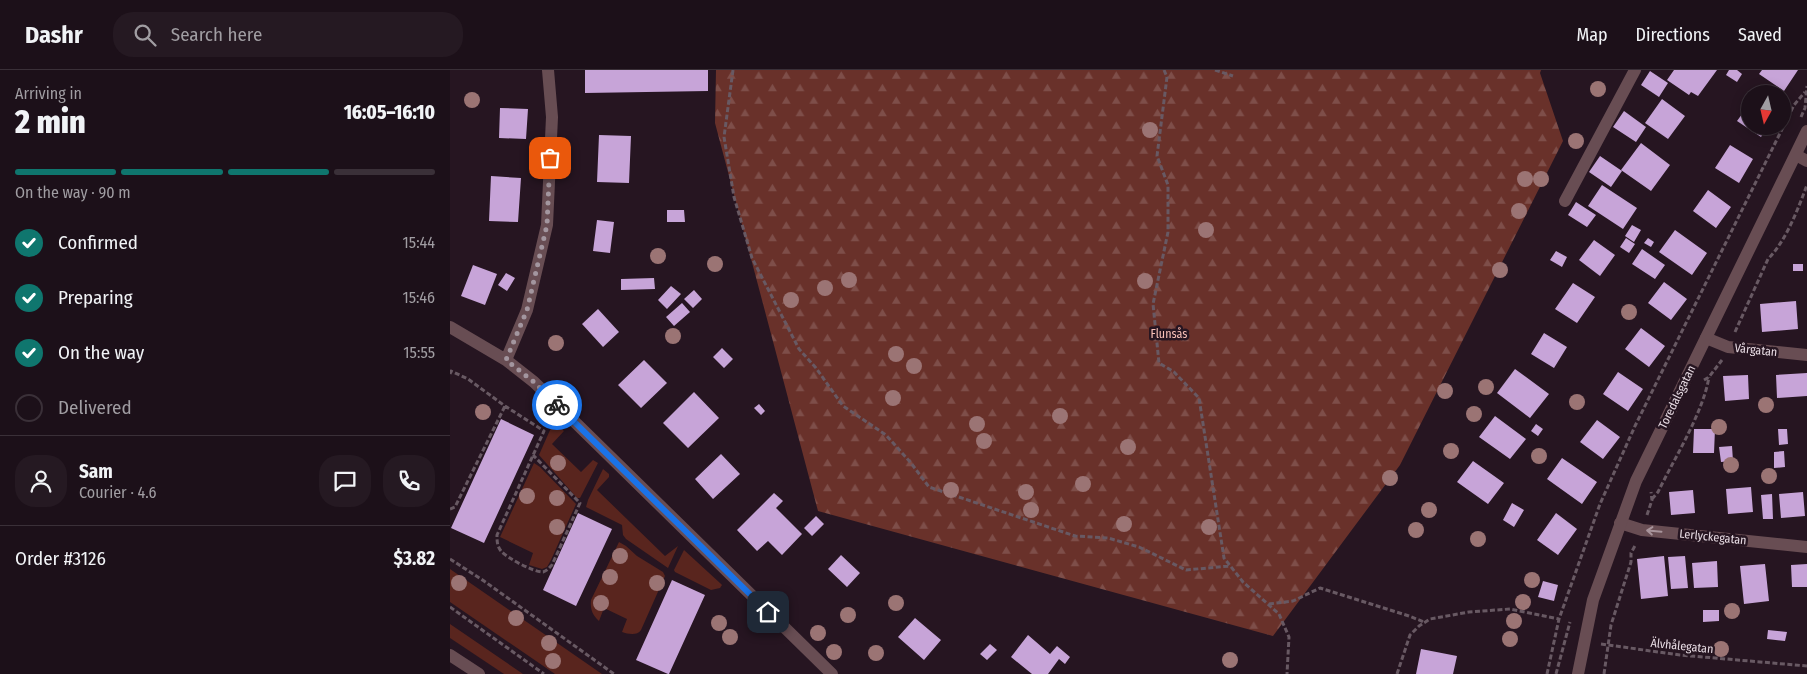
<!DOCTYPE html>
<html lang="en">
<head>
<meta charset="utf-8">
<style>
  :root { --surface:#1c1019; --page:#251922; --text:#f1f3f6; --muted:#a09da2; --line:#3a3038; --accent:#0f766e }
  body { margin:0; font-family:"Fira Sans Condensed",sans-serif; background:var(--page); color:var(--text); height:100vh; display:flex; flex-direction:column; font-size:19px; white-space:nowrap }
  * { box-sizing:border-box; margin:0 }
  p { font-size:16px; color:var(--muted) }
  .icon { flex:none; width:28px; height:28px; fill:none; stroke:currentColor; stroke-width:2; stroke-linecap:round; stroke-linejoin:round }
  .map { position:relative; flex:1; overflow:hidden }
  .panel { display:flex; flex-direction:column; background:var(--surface); width:450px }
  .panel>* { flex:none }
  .needle { width:32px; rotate:188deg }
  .controls { position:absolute; left:1291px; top:15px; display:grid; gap:10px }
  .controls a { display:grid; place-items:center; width:50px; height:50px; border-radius:50%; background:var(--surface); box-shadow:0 2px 12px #0003,0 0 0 1px var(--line); font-size:25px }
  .pin { position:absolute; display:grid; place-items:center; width:42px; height:42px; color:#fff; margin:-21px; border-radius:10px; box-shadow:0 2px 8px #0006 }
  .courier { position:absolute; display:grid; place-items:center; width:50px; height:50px; margin:-25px; border:4px solid #1a73e8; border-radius:50%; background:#fff; color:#222; box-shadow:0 1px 6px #0007 }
  .overview em { font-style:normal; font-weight:800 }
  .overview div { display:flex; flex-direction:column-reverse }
  .overview { display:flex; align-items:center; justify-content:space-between; height:85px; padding:0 15px }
  h1 { font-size:32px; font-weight:800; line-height:38px }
  .bar { display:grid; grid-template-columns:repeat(4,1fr); gap:8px 5px; align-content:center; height:60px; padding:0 15px }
  .bar i { height:6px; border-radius:4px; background:var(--line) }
  .bar .on { background:var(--accent) }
  .bar p { grid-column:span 4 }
  .line { display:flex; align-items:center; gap:12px; padding:0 15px; border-top:1px solid var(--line) }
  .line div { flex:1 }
  .round { display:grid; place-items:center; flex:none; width:52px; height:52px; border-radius:20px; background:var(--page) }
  ol { padding:0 15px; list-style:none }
  li { display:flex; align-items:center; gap:15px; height:55px }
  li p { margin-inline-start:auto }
  li .icon { padding:5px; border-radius:50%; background:var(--accent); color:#fff; stroke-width:4 }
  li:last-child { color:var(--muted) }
  li i { width:28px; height:28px; border:2px solid var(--line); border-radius:50% }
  header { display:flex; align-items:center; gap:30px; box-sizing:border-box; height:70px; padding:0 25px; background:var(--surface); border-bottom:1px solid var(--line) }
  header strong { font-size:24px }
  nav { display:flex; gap:28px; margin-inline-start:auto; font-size:18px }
  .search { width:350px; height:45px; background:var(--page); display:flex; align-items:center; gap:12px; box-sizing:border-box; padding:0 18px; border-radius:20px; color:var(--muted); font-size:19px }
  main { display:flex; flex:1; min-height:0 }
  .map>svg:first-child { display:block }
  .grass { fill:#59251e }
  .forest { fill:url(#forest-firs) }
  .building { fill:#c7a4d8 }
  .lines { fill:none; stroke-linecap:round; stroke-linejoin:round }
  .path { stroke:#685963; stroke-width:3; stroke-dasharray:5 2.5; stroke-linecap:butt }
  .minor { stroke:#684d53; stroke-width:12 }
  .tertiary { stroke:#684d53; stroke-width:12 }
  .tree { fill:#9b7474 }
  .oneway { stroke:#a8949b }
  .done { stroke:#a3969f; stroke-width:5; stroke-dasharray:0 9 }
  .route { stroke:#1a73e8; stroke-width:6 }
  .labels { text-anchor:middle; stroke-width:5; stroke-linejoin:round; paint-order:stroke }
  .park-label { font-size:12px; fill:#fac1b8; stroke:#261521 }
  .street-label { font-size:12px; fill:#e7dbe3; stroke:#261521 }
</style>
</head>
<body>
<header>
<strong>Dashr</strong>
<div class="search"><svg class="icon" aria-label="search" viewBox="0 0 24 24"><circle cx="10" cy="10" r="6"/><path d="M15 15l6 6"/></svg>Search here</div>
<nav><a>Map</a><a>Directions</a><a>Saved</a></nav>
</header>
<main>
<section class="panel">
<div class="overview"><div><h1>2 min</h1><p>Arriving in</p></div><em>16:05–16:10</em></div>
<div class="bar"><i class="on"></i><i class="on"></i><i class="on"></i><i></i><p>On the way · 90 m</p></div>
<ol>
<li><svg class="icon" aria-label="check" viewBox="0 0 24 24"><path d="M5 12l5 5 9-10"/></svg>Confirmed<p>15:44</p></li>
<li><svg class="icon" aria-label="check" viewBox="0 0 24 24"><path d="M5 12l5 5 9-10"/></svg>Preparing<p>15:46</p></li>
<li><svg class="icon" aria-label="check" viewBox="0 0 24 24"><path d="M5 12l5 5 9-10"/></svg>On the way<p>15:55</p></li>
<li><i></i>Delivered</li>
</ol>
<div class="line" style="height:90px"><a class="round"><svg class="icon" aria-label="person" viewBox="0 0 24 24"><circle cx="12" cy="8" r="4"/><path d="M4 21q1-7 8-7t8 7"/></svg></a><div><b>Sam</b><p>Courier · 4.6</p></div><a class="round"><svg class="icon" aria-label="chat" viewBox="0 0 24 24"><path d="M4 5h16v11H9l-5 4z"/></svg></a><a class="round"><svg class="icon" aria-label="phone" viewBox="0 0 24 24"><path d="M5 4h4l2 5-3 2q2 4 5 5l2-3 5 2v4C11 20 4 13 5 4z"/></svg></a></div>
<div class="line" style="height:65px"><div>Order #3126</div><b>$3.82</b></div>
</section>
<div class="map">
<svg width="1357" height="604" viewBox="0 0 1357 604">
  <defs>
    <pattern id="forest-firs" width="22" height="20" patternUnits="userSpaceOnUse" patternTransform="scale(1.25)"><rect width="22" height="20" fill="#69312a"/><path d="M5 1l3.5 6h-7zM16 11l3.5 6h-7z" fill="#7e4e49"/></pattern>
  </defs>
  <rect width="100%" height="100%" fill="#261521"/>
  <path class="grass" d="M104 351 114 361 102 374 131 402 143 390 148 393 130 428H127L89 385Z
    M84 393 90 397 126 434 101 490 97 497 92 499 79 495 83 483 50 467Z
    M153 399 159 404V407L147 420 215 486 228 476 218 498 176 469 173 465 172 455 136 437 138 430Z
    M169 472 176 476 187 486 213 502 215 506 191 560C187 566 178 564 172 562L177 549 154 538 149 551C142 545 140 538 141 530Z
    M234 480 270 513 272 515 270 518 261 520 225 502 224 500Z
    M0 499 152 604H105L0 532Z
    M0 554 73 604H54L0 568Z"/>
  <path class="forest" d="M266 0H1091L1090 3 1113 71 950 395 823 566 368 441 265 53Z"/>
  <path class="building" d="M135 0H258V21L135 23Z
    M1224 0H1267L1248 26 1241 22 1239 25 1217 10Z
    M1279 0H1287L1292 4 1287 12 1276 5Z
    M1312 0H1348L1334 21 1309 4Z
    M1200 1 1218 13 1209 27 1191 15Z
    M1212 29 1235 46 1218 69 1195 53Z
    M1300 33V56H1318L1311 67 1287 51Z
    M50 38 78 39 76 69 49 68Z
    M1174 41 1196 57 1186 72 1163 57Z
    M149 65 181 66 179 113 147 112Z
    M1191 73 1220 95 1201 121 1171 100Z
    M1280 75 1303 89 1289 113 1265 98Z
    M1150 86 1172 101 1161 117 1139 102Z
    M41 106 71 108 68 152 39 151Z
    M1152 115 1187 138 1173 159 1138 136Z
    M1258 120 1281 137 1266 158 1243 141Z
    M1126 132 1146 145 1137 157 1118 145Z
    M217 140H234L235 152H217Z
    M147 150 164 152 160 183 143 181Z
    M1182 155 1191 160 1184 172 1175 166Z
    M1225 160 1257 183 1242 205 1209 182Z
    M1176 168 1185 174 1179 183 1170 177Z
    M1198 168 1204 172 1201 177 1194 173Z
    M1144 170 1165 185 1150 206 1129 190Z
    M1192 179 1215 195 1205 209 1182 194Z
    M1106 181 1117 187 1112 197 1100 190Z
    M1343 194H1353V201H1343Z
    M23 195 47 204 35 235 11 226Z
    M56 203 65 208 57 221 48 215Z
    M204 208 205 219 171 220V209Z
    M1214 212 1237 229 1221 250 1198 233Z
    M1123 213 1145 227 1127 253 1105 239Z
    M221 216 231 224 217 239 208 230Z
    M244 220 252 229 243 238 234 229Z
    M1346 231 1348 259 1312 262 1310 234Z
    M232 233 240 242 224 256 216 247Z
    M148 239 169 262 153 277 132 254Z
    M1191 258 1215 276 1199 297 1175 279Z
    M1094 263 1117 277 1104 298 1081 284Z
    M272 278 283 289 274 298 263 287Z
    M194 290 217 313 191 338 168 315Z
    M1065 299 1099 324 1080 348 1047 323Z
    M1168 302 1193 319 1178 341 1153 324Z
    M1357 303V326L1327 328 1326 305Z
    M1298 305 1299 329 1275 331 1273 306Z
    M244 322 269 348 238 378 213 353Z
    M309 334 315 341 311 345 304 338Z
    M1045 346 1076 369 1060 389 1029 367Z
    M51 349 84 365 34 473 1 458Z
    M1147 350 1170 367 1153 389 1130 372Z
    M1086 354 1093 359 1088 366 1081 361Z
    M1244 359H1265L1264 383H1243Z
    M1328 359H1337L1338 374 1329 375Z
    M1282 376 1283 391 1271 392 1269 377Z
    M1334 381 1335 397 1324 398V382Z
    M271 384 290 404 263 429 245 409Z
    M1112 388 1147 412 1132 434 1097 409Z
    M1023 391 1054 413 1038 434 1007 412Z
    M1301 417 1303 442 1278 444 1276 419Z
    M1243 420 1245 443 1221 445 1219 422Z
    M1353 422 1355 446 1331 448 1329 424Z
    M324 423 333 431 326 438 352 464 332 485 318 471 307 481 287 460Z
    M1322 424 1323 449H1313L1311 425Z
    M1062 433 1074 440 1064 457 1053 450Z
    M128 443 162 459 126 536 93 520Z
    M1106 443 1127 459 1108 485 1087 470Z
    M366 446 374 454 362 466 354 458Z
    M391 485 410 503 397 517 378 499Z
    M1214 486 1218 526 1191 529 1187 489Z
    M1235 486 1238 518 1221 519 1218 487Z
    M1267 491 1268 517 1244 518 1242 493Z
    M1315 494 1319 531 1294 534 1290 496Z
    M1357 494V517H1342L1341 495Z
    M222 510 255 525 219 604H218L186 590Z
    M1093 511 1108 515 1104 531 1088 527Z
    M1253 540H1269V551L1253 552Z
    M465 548 491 570 474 590 448 567Z
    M1318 560 1337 562 1335 571 1317 569Z
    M578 565 600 584 607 576 620 587 615 594 609 589 598 604H582L561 587Z
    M540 574 547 580 537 590 530 584Z
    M971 579 1007 586 1003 604H966Z"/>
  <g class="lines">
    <path class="path" d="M283 0 274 67 284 127 302 188 349 279 366 298 393 336 436 365 461 393 479 417 625 466 658 468 689 477 736 500 780 496
      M714 0 717 7 707 86 718 115V162L703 234 709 293 724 302 749 328 774 488 793 512 829 544 839 567 837 604
      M765 0 783 6
      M1351 47 1355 38 1357 16
      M1285 262 1318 189C1336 171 1348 139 1357 115
      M0 304 1 301 18 309 55 336 94 361 47 465C47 471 47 476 51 481 57 488 83 502 93 502 97 501 99 498 102 495L130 433 83 385
      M1254 310 1259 307 1272 290
      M1202 429 1208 422C1224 389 1253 343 1259 307
      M0 439 5 437 55 336
      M1197 445 1202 430 1201 422
      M0 489 34 511 164 604
      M819 534 843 531 870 518 959 546 974 552
      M0 537 94 604
      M1151 574 1230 585 1357 596
      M947 604 960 565 969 556 980 549 1019 542 1060 539 1109 549
      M1097 604 1109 549 1150 434 1185 356 1344 35 1355 22
      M1106 604 1120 552
      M1154 604 1161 555 1181 492V483L1186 474"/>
    <path class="minor" d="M1346 85 1357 91
      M1115 131 1185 0
      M0 257 56 290 84 312 382 604
      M1256 268 1278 277 1357 285
      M56 290 77 240 97 155 102 47 98 0
      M1170 453 1192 460 1357 477"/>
    <path class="tertiary" d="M0 585 29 604
      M1128 604 1143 530 1186 411 1357 61"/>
  </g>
  <g class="tree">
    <circle cx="1148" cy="19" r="8"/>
    <circle cx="22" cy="30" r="8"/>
    <circle cx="700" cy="60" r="8"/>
    <circle cx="1126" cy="71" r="8"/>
    <circle cx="1075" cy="109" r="8"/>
    <circle cx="1091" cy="109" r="8"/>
    <circle cx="1069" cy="141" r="8"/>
    <circle cx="756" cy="160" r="8"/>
    <circle cx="208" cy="186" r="8"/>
    <circle cx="265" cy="194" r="8"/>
    <circle cx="1050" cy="200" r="8"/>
    <circle cx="399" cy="210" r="8"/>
    <circle cx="695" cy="211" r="8"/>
    <circle cx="375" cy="218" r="8"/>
    <circle cx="341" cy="230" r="8"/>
    <circle cx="1179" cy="242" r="8"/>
    <circle cx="223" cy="266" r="8"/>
    <circle cx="106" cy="273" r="8"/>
    <circle cx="446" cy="284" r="8"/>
    <circle cx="464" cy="296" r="8"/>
    <circle cx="1036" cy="317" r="8"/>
    <circle cx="995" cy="321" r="8"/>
    <circle cx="443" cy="328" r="8"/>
    <circle cx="1127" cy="332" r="8"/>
    <circle cx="1316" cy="335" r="8"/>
    <circle cx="33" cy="342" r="8"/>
    <circle cx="1024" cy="344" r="8"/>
    <circle cx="610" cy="346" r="8"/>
    <circle cx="527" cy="354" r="8"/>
    <circle cx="1269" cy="357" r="8"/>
    <circle cx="534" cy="371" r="8"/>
    <circle cx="678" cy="377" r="8"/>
    <circle cx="1001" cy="381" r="8"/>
    <circle cx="1089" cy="386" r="8"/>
    <circle cx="108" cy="393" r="8"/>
    <circle cx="1281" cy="395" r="8"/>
    <circle cx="1319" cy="406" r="8"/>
    <circle cx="940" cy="408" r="8"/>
    <circle cx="633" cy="414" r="8"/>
    <circle cx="501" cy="420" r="8"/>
    <circle cx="576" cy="422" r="8"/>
    <circle cx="77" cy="426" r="8"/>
    <circle cx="107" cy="428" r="8"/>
    <circle cx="581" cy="440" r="8"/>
    <circle cx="979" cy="440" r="8"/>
    <circle cx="674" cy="454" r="8"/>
    <circle cx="107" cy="457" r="8"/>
    <circle cx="759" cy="457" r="8"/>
    <circle cx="966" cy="460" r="8"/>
    <circle cx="1028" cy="469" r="8"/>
    <circle cx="170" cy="486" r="8"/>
    <circle cx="160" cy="507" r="8"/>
    <circle cx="1082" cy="510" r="8"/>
    <circle cx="9" cy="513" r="8"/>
    <circle cx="207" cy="513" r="8"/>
    <circle cx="1073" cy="532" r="8"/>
    <circle cx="151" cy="533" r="8"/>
    <circle cx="446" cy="533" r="8"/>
    <circle cx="1282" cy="541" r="8"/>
    <circle cx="398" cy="545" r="8"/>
    <circle cx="66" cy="548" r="8"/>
    <circle cx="1064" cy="551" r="8"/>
    <circle cx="269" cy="553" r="8"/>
    <circle cx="368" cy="563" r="8"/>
    <circle cx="280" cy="567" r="8"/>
    <circle cx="1060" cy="569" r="8"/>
    <circle cx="99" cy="573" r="8"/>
    <circle cx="1271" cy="579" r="8"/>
    <circle cx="384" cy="582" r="8"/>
    <circle cx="426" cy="583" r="8"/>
    <circle cx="780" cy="590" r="8"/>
    <circle cx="103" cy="591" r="8"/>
  </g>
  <defs><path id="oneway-shaft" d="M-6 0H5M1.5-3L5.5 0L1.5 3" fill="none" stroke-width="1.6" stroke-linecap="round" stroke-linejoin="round" transform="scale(1.25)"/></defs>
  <use class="oneway" href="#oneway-shaft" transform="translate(1204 461) rotate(-175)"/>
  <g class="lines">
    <path class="done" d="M100 88 97 155 77 240 56 290 84 312 107 335"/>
    <path class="route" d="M107 335 318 542"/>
  </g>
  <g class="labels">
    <g class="park-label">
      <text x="719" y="268">Flunsås</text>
    </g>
    <g class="street-label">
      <text transform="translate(1306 280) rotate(6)" y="4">Vårgatan</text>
      <text transform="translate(1227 327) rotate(-64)" y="4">Toredalsgatan</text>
      <text transform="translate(1263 467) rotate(6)" y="4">Lerlyckegatan</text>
      <text transform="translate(1232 576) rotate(6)" y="4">Älvhålegatan</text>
    </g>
  </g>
</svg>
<div class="controls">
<a><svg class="needle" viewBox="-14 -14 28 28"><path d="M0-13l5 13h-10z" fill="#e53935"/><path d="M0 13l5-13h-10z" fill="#a09da2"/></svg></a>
</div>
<div class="pin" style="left:100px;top:88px;background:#ea580c"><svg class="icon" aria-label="bag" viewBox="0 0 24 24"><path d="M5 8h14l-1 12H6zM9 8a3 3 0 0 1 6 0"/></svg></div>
<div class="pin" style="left:318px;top:542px;background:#1f2937"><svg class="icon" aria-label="home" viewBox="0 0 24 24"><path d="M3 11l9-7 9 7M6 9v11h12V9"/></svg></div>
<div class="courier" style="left:107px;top:335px"><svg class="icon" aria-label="bike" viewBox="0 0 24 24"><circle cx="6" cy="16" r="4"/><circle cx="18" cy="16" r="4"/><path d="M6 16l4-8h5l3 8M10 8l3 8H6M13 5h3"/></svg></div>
</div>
</main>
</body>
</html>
